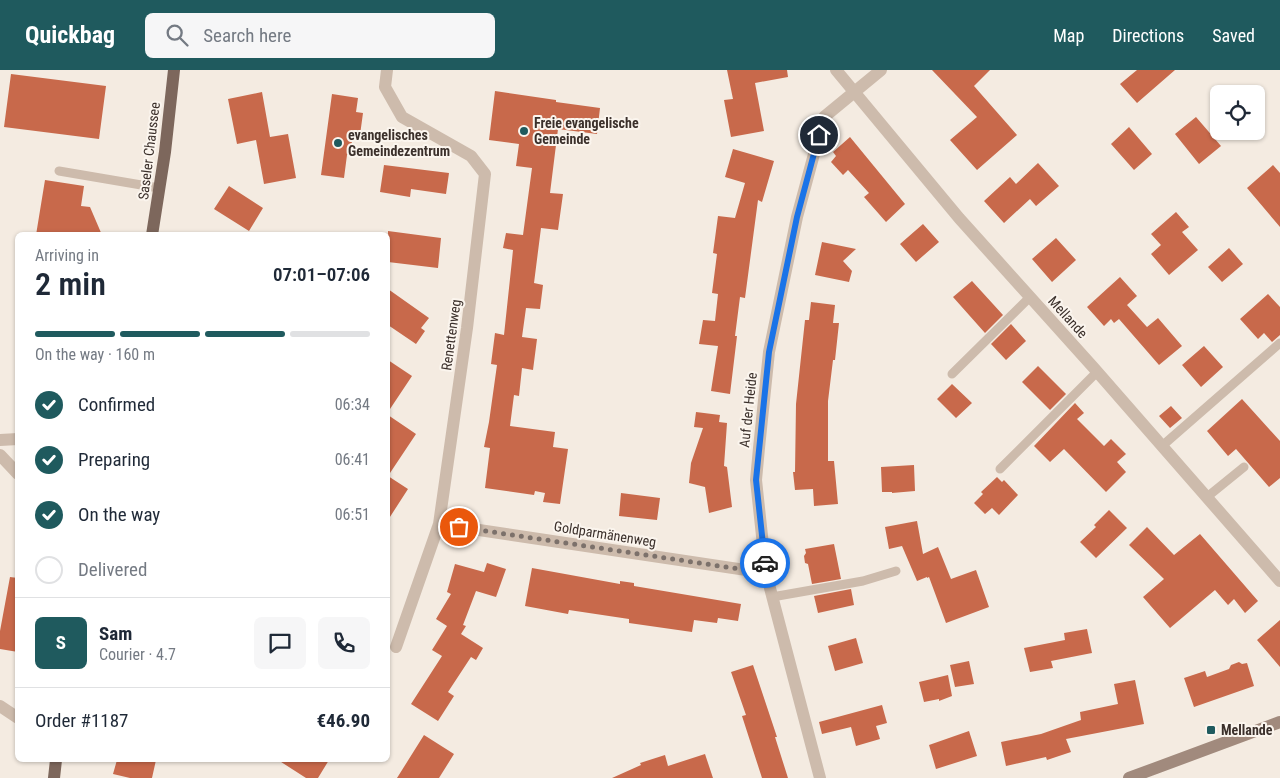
<!DOCTYPE html>
<html lang="en">
<head>
<meta charset="utf-8">
<style>
  :root { --surface:#fff; --page:#f6f6f7; --text:#1f2937; --muted:#747a83; --line:#e0e1e3; --accent:#1f5a5e }
  body { margin:0; font-family:"Roboto Condensed",sans-serif; background:var(--page); color:var(--text); height:100vh; display:flex; flex-direction:column; font-size:19px; white-space:nowrap }
  * { box-sizing:border-box; margin:0 }
  p { font-size:16px; color:var(--muted) }
  .icon { flex:none; width:28px; height:28px; fill:none; stroke:currentColor; stroke-width:2; stroke-linecap:round; stroke-linejoin:round }
  .map { position:relative; flex:1; overflow:hidden }
  .drawer { position:absolute; left:15px; top:162px; width:375px; height:530px; display:flex; flex-direction:column; background:var(--surface); border-radius:8px; box-shadow:0 1px 4px #0004 }
  .drawer>* { flex:none }
  .fabs { position:absolute; left:1210px; top:15px; display:grid; gap:10px }
  .fabs a { display:grid; place-items:center; width:55px; height:55px; border-radius:8px; background:var(--surface); box-shadow:0 1px 4px #0004; font-size:25px }
  .pin { position:absolute; display:grid; place-items:center; width:42px; height:42px; color:#fff; margin:-21px; border:2px solid #fff; border-radius:50%; box-shadow:0 1px 5px #0007 }
  .courier { position:absolute; display:grid; place-items:center; width:50px; height:50px; margin:-25px; border:4px solid #1a73e8; border-radius:50%; background:#fff; color:#222; box-shadow:0 1px 6px #0007 }
  .summary em { font-style:normal; font-weight:600 }
  .summary div { display:flex; flex-direction:column-reverse }
  .summary { display:flex; align-items:center; justify-content:space-between; height:85px; padding:0 20px }
  h1 { font-size:32px; font-weight:600; line-height:38px }
  .bar { display:grid; grid-template-columns:repeat(4,1fr); gap:8px 5px; align-content:center; height:60px; padding:0 20px }
  .bar i { height:6px; border-radius:4px; background:var(--line) }
  .bar .active { background:var(--accent) }
  .bar p { grid-column:span 4 }
  .line { display:flex; align-items:center; gap:12px; padding:0 20px; border-top:1px solid var(--line) }
  .line div { flex:1 }
  .round { display:grid; place-items:center; flex:none; width:52px; height:52px; border-radius:8px; background:var(--page) }
  ol { padding:0 20px; list-style:none }
  li { display:flex; align-items:center; gap:15px; height:55px }
  li p { margin-inline-start:auto }
  li .icon { padding:5px; border-radius:50%; background:var(--accent); color:#fff; stroke-width:4 }
  li:last-child { color:var(--muted) }
  li i { width:28px; height:28px; border:2px solid var(--line); border-radius:50% }
  header { display:flex; align-items:center; gap:30px; box-sizing:border-box; height:70px; padding:0 25px; background:var(--accent); color:#fff }
  header strong { font-size:24px }
  nav { display:flex; gap:28px; margin-inline-start:auto; font-size:18px }
  .search { width:350px; height:45px; background:var(--page); display:flex; align-items:center; gap:12px; box-sizing:border-box; padding:0 18px; border-radius:8px; color:var(--muted); font-size:19px }
  .map>svg:first-child { display:block }
  .building { fill:#c8694b }
  .lines { fill:none; stroke-linecap:round; stroke-linejoin:round }
  .lane { stroke:#cdbbac; stroke-width:9 }
  .street { stroke:#cdbbac; stroke-width:12 }
  .secondary { stroke:#a18a7d; stroke-width:12 }
  .primary { stroke:#7d675c; stroke-width:12 }
  .done { stroke:#7c716b; stroke-width:5; stroke-dasharray:0 9 }
  .route { stroke:#1a73e8; stroke-width:6 }
  .poi-dot { fill:#1f5a5e; stroke:#fbf5ee; stroke-width:2 }
  .labels { text-anchor:middle; stroke-width:4; stroke-linejoin:round; paint-order:stroke }
  .poi-label { font-size:14px; font-weight:bold; fill:#3b302b; stroke:#fbf5ee; text-anchor:start }
  .street-label { font-size:14px; fill:#3b302b; stroke:#fbf5ee }
</style>
</head>
<body>
<header>
<strong>Quickbag</strong>
<div class="search"><svg class="icon" aria-label="search" viewBox="0 0 24 24"><circle cx="10" cy="10" r="6"/><path d="M15 15l6 6"/></svg>Search here</div>
<nav><a>Map</a><a>Directions</a><a>Saved</a></nav>
</header>
<div class="map">
<svg width="1280" height="708" viewBox="0 0 1280 708">
  <rect width="100%" height="100%" fill="#f4ebe1"/>
  <path class="building" d="M727 0H787L788 7 755 13 764 61 731 67 724 30 733 29Z
    M932 0H990L974 16 1017 65 977 100 950 70 977 47Z
    M1137 0H1175L1137 33 1120 14Z
    M11 4 106 16 99 69 4 57Z
    M495 21 556 30V32L600 38 597 64 558 59 550 123 563 124 558 160 541 158 534 213 543 215 540 239 526 238 522 267 537 269 533 300 522 298 519 326 514 325 510 356 555 362 553 377 568 379 560 434 543 432 545 423 535 421 534 425 485 418 490 378 484 377 489 352 497 295 491 294 495 263 504 265 512 190 513 180 503 178 506 163 523 165 532 98 516 96 519 74 489 70Z
    M262 22 270 67 288 64 296 108 264 114 256 70 237 74 228 29Z
    M332 24 358 28 356 42 363 43 360 65 353 64 350 85H347L344 108 321 105Z
    M1196 47 1221 76 1199 94 1175 64Z
    M1129 57 1152 84 1134 100 1111 74Z
    M850 67 905 134 886 152 864 127 869 123 848 100 843 105 831 92 836 86 833 82Z
    M733 79 774 91 762 132 758 130 745 228 740 227 735 266H737L730 324 711 321 718 276 699 274 703 250 715 251 718 224 712 223 717 184 713 183 718 146 735 148 745 113 725 107Z
    M1038 93 1059 116 1036 136 1030 129 1004 153 984 131 1010 107 1016 114Z
    M384 95 449 103 446 124 411 119 410 127 380 122Z
    M1273 95 1280 103V157L1247 118Z
    M45 110 84 116 81 136 90 137 102 165H36Z
    M229 116 263 138 249 161 214 139Z
    M1176 142 1189 157 1182 162 1198 180 1169 205 1151 184 1161 175 1151 164Z
    M923 154 939 172 916 192 900 174Z
    M388 161 441 168 438 198 388 192Z
    M1056 168 1076 190 1052 212 1032 189Z
    M822 172 856 179 843 191 852 201 849 212 815 205Z
    M1229 178 1243 194 1222 212 1208 197Z
    M1120 207 1137 226 1127 235 1147 257 1158 248 1182 276 1159 295 1119 249 1114 253 1111 249 1104 256 1087 237Z
    M972 211 1003 245 985 263 953 227Z
    M388 219 429 248 421 258 425 261 416 274 388 255Z
    M1268 224 1280 237V265L1272 272 1264 263 1258 269 1240 249Z
    M811 232 835 235 833 253H839L835 290H833L828 331V391H834L838 434 814 436 813 419 795 420 793 402H795L796 334 805 250H809Z
    M1011 254 1026 271 1006 290 991 274Z
    M1204 276 1223 297 1201 317 1182 295Z
    M388 290 412 306 388 342Z
    M1038 296 1066 324 1050 340 1022 312Z
    M952 314 972 333 956 348 937 329Z
    M1242 329 1280 371V408L1269 417 1236 379 1228 386 1207 361Z
    M1075 333 1084 343 1077 349 1104 376 1111 369 1126 384 1117 392 1126 402 1106 422 1064 379 1050 392 1034 376Z
    M1171 336 1182 348 1170 358 1159 346Z
    M696 342 720 345 719 352 727 353 724 396 727 397 732 437 709 443 705 417 689 413 691 393 703 358 694 357Z
    M388 345 416 364 388 406 408 419 388 450Z
    M914 395 915 421 892 423V422H882L881 397Z
    M997 407 1002 412 1004 410 1018 425 999 445 992 438 985 444 974 433 983 424 981 422Z
    M621 423 660 428 657 450 619 446Z
    M1109 440 1127 458 1096 488 1080 472 1096 457 1094 455Z
    M917 451 923 484 938 477 951 509 976 500 989 537 946 553 929 507 927 508V507L917 511 902 476 889 479 885 457Z
    M1147 457 1174 485 1200 464 1258 531 1245 543 1234 529 1228 535 1215 520 1170 558 1143 527 1164 509 1129 475Z
    M834 474 841 509 812 514 808 494 805 493 804 486 806 483 805 479Z
    M487 493 506 499 496 527 476 521 463 555 466 556 461 564 483 578 476 590 471 587 448 622 454 626 438 651 411 634 442 586 432 580 447 556 436 549 451 524 447 522 455 494 484 502Z
    M532 498 620 514V511L634 513V516L741 534 738 551 718 548 717 553 694 550 692 562 629 553V549L569 540 568 544 525 536Z
    M10 507 18 508V582L0 579V561Z
    M851 519 854 535 818 543 814 526Z
    M1280 550V597L1257 570Z
    M1087 559 1092 583 1051 591 1053 598 1030 602 1024 578 1065 570 1064 563Z
    M856 568 863 593 835 601 828 576Z
    M969 591 974 614 955 617 950 595Z
    M1239 592 1242 594 1247 593 1254 616 1194 637 1184 608 1205 601 1207 607 1229 599 1231 595Z
    M753 595 777 667H775L788 708H762L742 646 746 645 731 602Z
    M948 605 952 626 939 631V629L924 632 919 612Z
    M1135 610 1144 654 1066 669 1071 682 1047 690 1046 687 1006 696 1001 672 1041 664 1081 650 1080 642 1118 634 1114 614Z
    M882 635 887 653 876 656 880 669 856 676 851 657 822 664 819 652Z
    M969 661 977 686 936 699 929 675Z
    M424 665 454 684 439 708H397Z
    M705 684 713 708H612L641 695 640 693 665 685 668 696Z
    M117 690H156L152 708H130L113 704Z
    M278 690H329L318 708H306Z"/>
  <g class="lines">
    <path class="lane" d="M59 101 159 118
      M952 304 1030 227
      M1162 376 1280 273
      M1000 399 1097 302
      M1207 427 1244 397
      M772 527 863 511 896 501"/>
    <path class="street" d="M387 0 385 17 402 47 471 86 485 104 467 258 439 454 396 577
      M836 0 959 148 1093 297 1280 511
      M0 370 18 369
      M0 385 18 404
      M439 454 766 503
      M0 636 18 648
      M820 708 766 503 756 410 759 378 769 282 797 147 824 47 881 0"/>
    <path class="secondary" d="M1129 708 1280 652"/>
    <path class="primary" d="M152 165 165 82 174 0
      M54 708 56 690"/>
  </g>
  <g class="lines">
    <path class="done" d="M459 457 766 503 765 493"/>
    <path class="route" d="M765 493 756 410 769 282 797 147 819 65"/>
  </g>
  <g class="poi-dot">
    <circle cx="524" cy="61" r="5"/>
    <circle cx="338" cy="73" r="5"/>
    <rect x="1206" y="655" width="10" height="10" rx="2.5"/>
  </g>
  <g class="labels">
    <g class="poi-label">
      <text x="534" y="58">Freie evangelische<tspan x="534" dy="16">Gemeinde</tspan></text>
      <text x="348" y="70">evangelisches<tspan x="348" dy="16">Gemeindezentrum</tspan></text>
      <text x="1221" y="665">Mellande</text>
    </g>
    <g class="street-label">
      <text transform="translate(149 81) rotate(-83)" y="5">Saseler Chaussee</text>
      <text transform="translate(1068 247) rotate(48)" y="5">Mellande</text>
      <text transform="translate(451 265) rotate(-82)" y="5">Renettenweg</text>
      <text transform="translate(748 340) rotate(-84)" y="5">Auf der Heide</text>
      <text transform="translate(605 464) rotate(9)" y="5">Goldparmänenweg</text>
    </g>
  </g>
</svg>
<div class="fabs">
<a><svg class="icon" aria-label="locate" viewBox="0 0 24 24"><circle cx="12" cy="12" r="6"/><path d="M12 2v4M12 18v4M2 12h4M18 12h4"/></svg></a>
</div>
<div class="pin" style="left:459px;top:457px;background:#ea580c"><svg class="icon" aria-label="bag" viewBox="0 0 24 24"><path d="M5 8h14l-1 12H6zM9 8a3 3 0 0 1 6 0"/></svg></div>
<div class="pin" style="left:819px;top:65px;background:#1f2937"><svg class="icon" aria-label="home" viewBox="0 0 24 24"><path d="M3 11l9-7 9 7M6 9v11h12V9"/></svg></div>
<div class="courier" style="left:765px;top:493px"><svg class="icon" aria-label="car" viewBox="0 0 24 24"><path d="M5 17H2v-5l4-1 3-4h7l3 4 3 1v5h-3M9 17h6M6 11h13"/><circle cx="7" cy="17" r="2"/><circle cx="17" cy="17" r="2"/></svg></div>
<section class="drawer">
<div class="summary"><div><h1>2 min</h1><p>Arriving in</p></div><em>07:01–07:06</em></div>
<div class="bar"><i class="active"></i><i class="active"></i><i class="active"></i><i></i><p>On the way · 160 m</p></div>
<ol>
<li><svg class="icon" aria-label="check" viewBox="0 0 24 24"><path d="M5 12l5 5 9-10"/></svg>Confirmed<p>06:34</p></li>
<li><svg class="icon" aria-label="check" viewBox="0 0 24 24"><path d="M5 12l5 5 9-10"/></svg>Preparing<p>06:41</p></li>
<li><svg class="icon" aria-label="check" viewBox="0 0 24 24"><path d="M5 12l5 5 9-10"/></svg>On the way<p>06:51</p></li>
<li><i></i>Delivered</li>
</ol>
<div class="line" style="height:90px"><b class="round" style="background:var(--accent);color:#fff">S</b><div><b>Sam</b><p>Courier · 4.7</p></div><a class="round"><svg class="icon" aria-label="chat" viewBox="0 0 24 24"><path d="M4 5h16v11H9l-5 4z"/></svg></a><a class="round"><svg class="icon" aria-label="phone" viewBox="0 0 24 24"><path d="M5 4h4l2 5-3 2q2 4 5 5l2-3 5 2v4C11 20 4 13 5 4z"/></svg></a></div>
<div class="line" style="height:65px"><div>Order #1187</div><b>€46.90</b></div>
</section>
</div>
</body>
</html>
